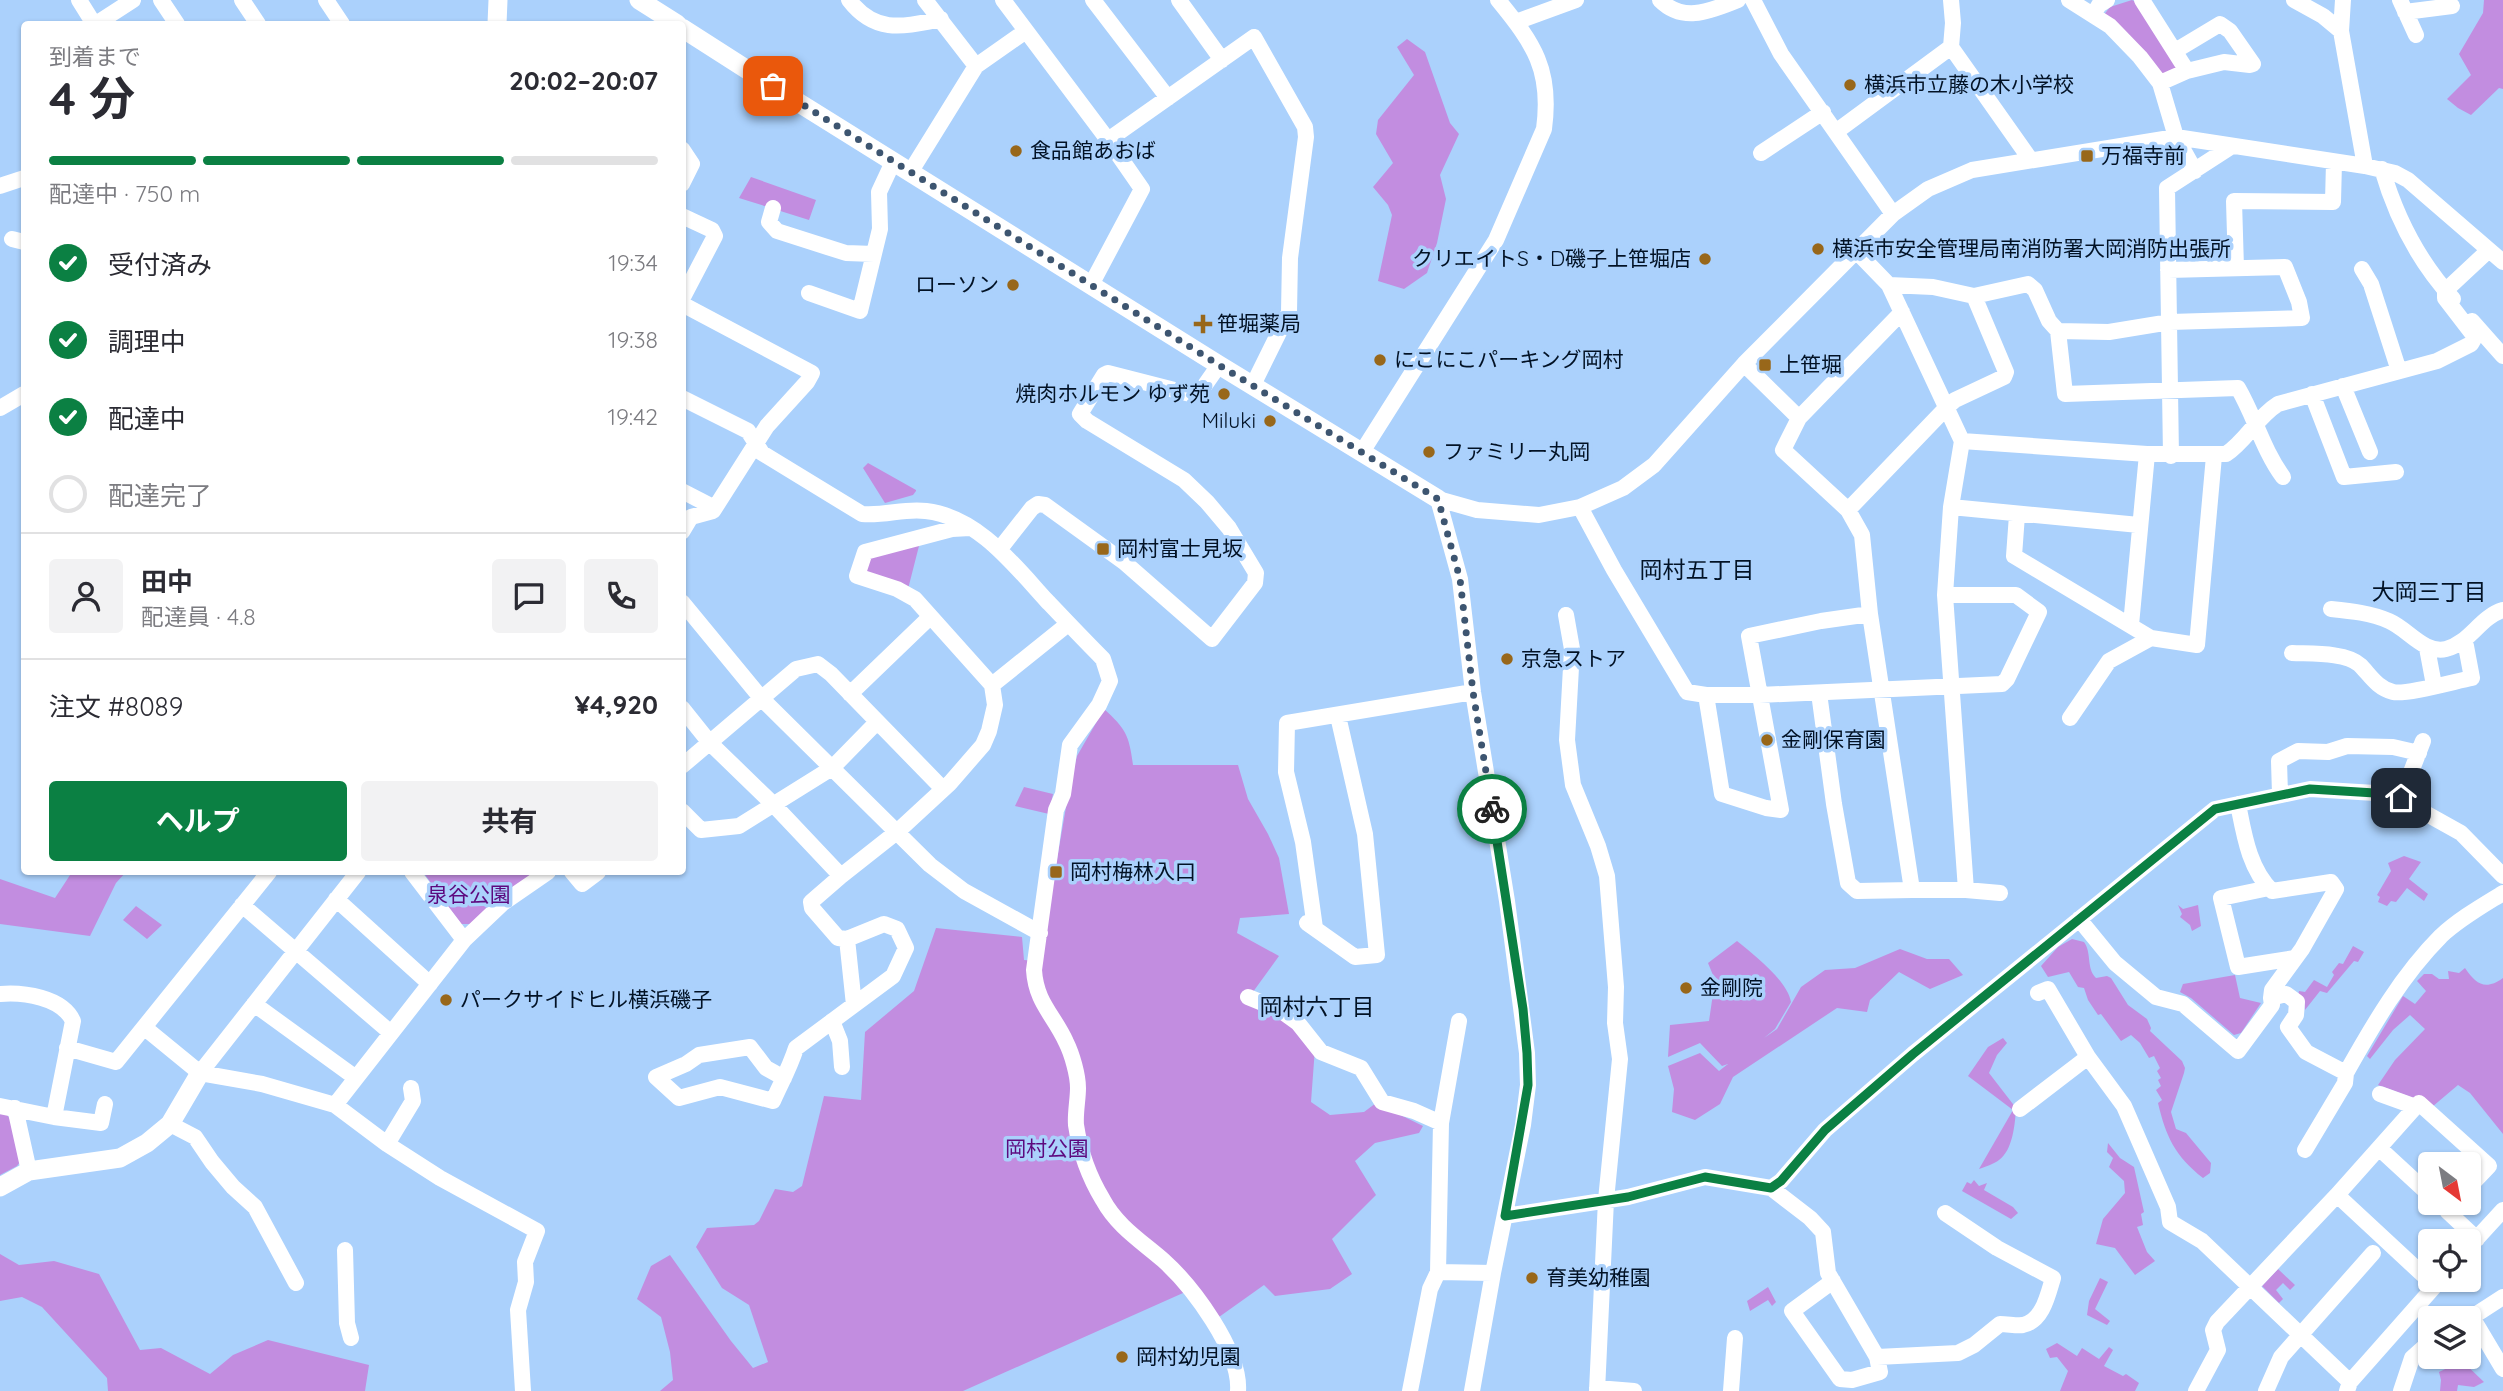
<!DOCTYPE html>
<html lang="ja">
<head>
<meta charset="utf-8">
<style>
  :root { --surface:#fff; --page:#f2f2f3; --text:#2b2b33; --muted:#7c7c81; --line:#e1e1e2; --accent:#0b8043 }
  body { margin:0; font-family:Quicksand,"Noto Sans JP",sans-serif; background:var(--page); color:var(--text); height:100vh; display:flex; flex-direction:column; font-size:26px; white-space:nowrap }
  * { box-sizing:border-box; margin:0 }
  p { font-size:23px; color:var(--muted) }
  .icon { flex:none; width:38px; height:38px; fill:none; stroke:currentColor; stroke-width:2; stroke-linecap:round; stroke-linejoin:round }
  .map { position:relative; flex:1; overflow:hidden }
  .panel { position:absolute; left:21px; top:21px; width:665px; height:854px; display:flex; flex-direction:column; background:var(--surface); border-radius:7px; box-shadow:0 2px 5px #0004 }
  .panel>* { flex:none }
  .needle { width:46px; rotate:148deg }
  .fabs { position:absolute; left:2418px; top:1152px; display:grid; gap:14px }
  .fabs a { display:grid; place-items:center; width:63px; height:63px; border-radius:7px; background:var(--surface); box-shadow:0 2px 5px #0004; font-size:35px }
  .pin { position:absolute; display:grid; place-items:center; width:60px; height:60px; color:#fff; margin:-30px; border-radius:14px; box-shadow:0 4px 10px #0006 }
  .courier { position:absolute; display:grid; place-items:center; width:70px; height:70px; margin:-35px; border:5px solid #0b8043; border-radius:50%; background:#fff; color:#222; box-shadow:0 2px 9px #0007 }
  .overview em { font-style:normal; font-weight:700 }
  .overview div { display:flex; flex-direction:column-reverse }
  .overview { display:flex; align-items:center; justify-content:space-between; height:119px; padding:0 28px }
  h1 { font-size:46px; font-weight:700; line-height:52px }
  .bar { display:grid; grid-template-columns:repeat(4,1fr); gap:10px 7px; align-content:center; height:84px; padding:0 28px }
  .bar i { height:9px; border-radius:5px; background:var(--line) }
  .bar .selected { background:var(--accent) }
  .bar p { grid-column:span 4 }
  .line { display:flex; align-items:center; gap:18px; padding:0 28px; border-top:2px solid var(--line) }
  .line div { flex:1 }
  .round { display:grid; place-items:center; flex:none; width:74px; height:74px; border-radius:7px; background:var(--page) }
  ol { padding:0 28px; list-style:none }
  li { display:flex; align-items:center; gap:21px; height:77px }
  li p { margin-inline-start:auto }
  li .icon { padding:7px; border-radius:50%; background:var(--accent); color:#fff; stroke-width:4 }
  li:last-child { color:var(--muted) }
  li i { width:38px; height:38px; border:4px solid var(--line); border-radius:50% }
  .button { display:flex; gap:14px; margin-top:auto; padding:14px 28px }
  .button a { flex:1; height:80px; border-radius:7px; background:var(--accent); color:#fff; font-size:28px; font-weight:700; line-height:80px; text-align:center }
  .button a+a { background:var(--page); color:var(--text) }
  .map>svg:first-child { display:block }
  .green { fill:#c28de0 }
  .lines { fill:none; stroke-linecap:round; stroke-linejoin:round }
  .minor { stroke:#fff; stroke-width:16 }
  .tertiary { stroke:#fff; stroke-width:19 }
  .done { stroke:#3d5570; stroke-width:7; stroke-dasharray:0 12.6 }
  .route { stroke:#0b8043; stroke-width:9 }
  .poi-dot { fill:#98671a; stroke:#abd1fc; stroke-width:2.5 }
  .labels { text-anchor:middle; stroke-width:7; stroke-linejoin:round; paint-order:stroke }
  .poi-label { font-size:21px; fill:#021225; stroke:#abd1fc; text-anchor:start }
  .park-label { font-size:21px; fill:#5d097e; stroke:#abd1fc }
  .neighbourhood-label { font-size:23px; fill:#021225; stroke:#abd1fc }
</style>
</head>
<body>
<div class="map">
<svg width="2503" height="1391" viewBox="0 0 2503 1391">
  <rect width="100%" height="100%" fill="#abd1fc"/>
  <path class="green" d="M2132 0 2139 4 2178 67 2157 79 2103 16 2110 7Z
    M2484 0H2503V89L2499 88 2471 115 2458 108 2447 99 2471 75 2459 54 2483 13Z
    M1407 39 1425 52 1450 123 1459 134 1440 175 1446 199 1437 243 1427 273 1404 289 1378 281 1392 215 1388 205 1373 187 1393 163 1376 134 1378 120 1414 75 1397 47Z
    M751 177 816 200 809 220 739 198Z
    M868 463 916 490V491L913 495 885 503 863 468Z
    M920 542 908 589 863 574 868 557Z
    M1104 709C1126 729 1129 735 1133 765H1238L1248 799 1268 834 1279 858 1289 914 1240 918 1237 933 1279 956 1250 996 1268 1007 1315 1048 1311 1102 1330 1115 1364 1112 1376 1103 1423 1126 1419 1133 1375 1143 1355 1161 1376 1195 1332 1239 1352 1274 1330 1289 1275 1296 1264 1285 1219 1317 1192 1289 963 1391H660L673 1380 670 1352 661 1317 637 1299 651 1266 670 1255 731 1341 753 1368 768 1362 749 1305 722 1288 696 1247 707 1228 754 1225 759 1221 775 1189 793 1192 802 1186 824 1096 861 1100 865 1032 914 991 936 928 1022 937 1024 960 1036 961 1042 946 1070 784 1077 756Z
    M1024 787 1053 794 1049 814 1015 806Z
    M2404 856 2421 862 2409 879 2428 894 2424 901 2407 888 2396 902 2391 901 2387 906 2378 902 2380 897 2377 895 2391 871 2388 863Z
    M72 872H126L116 883 90 936 0 924V879L55 898Z
    M423 872H539L472 924H461Z
    M2178 905 2183 909 2198 905 2201 926 2192 931 2190 925 2180 917 2182 914Z
    M136 906 162 925 147 939 123 920Z
    M2072 939 2084 942C2092 953 2086 968 2096 978L2107 976 2111 978 2128 1005 2147 1019 2151 1028 2150 1031 2182 1061 2185 1068 2184 1073 2171 1112 2176 1129 2186 1133 2211 1163 2210 1173 2203 1178C2175 1156 2166 1137 2158 1103L2162 1100 2156 1090 2161 1086 2158 1080 2161 1078 2157 1071 2160 1068 2154 1056 2149 1058 2140 1043 2131 1035 2121 1041 2101 1014 2098 1015 2088 1000 2084 988 2078 987 2069 972 2048 977 2041 966 2058 947Z
    M1737 941C1754 955 1787 980 1791 1002L1775 1029 1764 1038 1777 1029 1801 987 1825 970 1855 968 1900 949 1927 959H1949L1963 975 1930 989 1899 972 1870 1000 1867 1012 1837 1008 1733 1077 1720 1104 1695 1120 1672 1112 1674 1089 1668 1066 1700 1053 1719 1071 1728 1064 1722 1066 1700 1043 1668 1057 1670 1025 1709 1021 1715 980 1708 963Z
    M2353 946 2364 952 2358 962 2354 961 2327 993 2320 991 2305 1010 2304 1000 2298 996 2299 991 2305 992 2314 980 2327 987 2334 975 2332 972 2339 963 2343 964Z
    M2465 968C2476 984 2485 991 2503 978V1134L2470 1093 2458 1085 2432 1107 2419 1100 2378 1085 2395 1060 2425 1029 2410 1015 2393 1030 2370 1059 2367 1056 2403 996 2415 1004 2426 991 2417 981 2424 974H2432L2439 979H2449L2448 971 2459 973Z
    M2235 975 2240 998 2261 1003 2241 1033 2234 1035 2191 998 2180 992 2183 984Z
    M2003 1038 2007 1043 1997 1055 1989 1073 2016 1108C2015 1124 2013 1150 1999 1160 1994 1164 1985 1167 1979 1169L2013 1110 1968 1076 1988 1047Z
    M0 1113H6L10 1119 20 1162 17 1166 0 1175Z
    M2108 1143 2120 1158 2134 1167 2144 1212 2141 1214 2143 1225 2137 1227 2147 1252 2155 1261 2135 1275 2115 1248 2096 1244 2103 1219 2125 1193 2124 1181 2109 1167 2113 1158 2107 1152Z
    M1974 1180 1979 1186 1987 1183 1984 1190 2013 1207 2018 1213 2011 1219 1962 1191 1967 1182 1971 1184Z
    M0 1254 19 1265 54 1261 99 1274 140 1350 161 1348 210 1374 233 1355 268 1340 369 1365 365 1391H108L107 1378 42 1307 22 1297 0 1301Z
    M2278 1269 2295 1285 2290 1290 2283 1283 2276 1290 2283 1299 2279 1303 2262 1286Z
    M2100 1278 2108 1282 2095 1309 2110 1321 2107 1325 2087 1315 2089 1301Z
    M1768 1287 1776 1302 1772 1306 1768 1300 1750 1311 1747 1301Z
    M2057 1343 2077 1356 2082 1348 2099 1359 2109 1347 2113 1350 2104 1366 2123 1376 2126 1374 2139 1383 2135 1391H2060L2068 1371 2057 1357 2050 1358 2046 1349Z
    M2462 1361 2484 1382 2474 1387 2458 1385 2457 1391H2440L2441 1380 2439 1372Z"/>
  <g class="lines">
    <path class="minor" d="M79 0 94 24
      M161 0 177 24
      M242 0 258 24
      M326 0 342 24
      M849 0C875 34 902 27 941 19
      M925 0 976 66
      M1003 0 1108 140 1142 189 1091 285
      M1093 0 1168 98
      M1179 0 1222 60
      M1660 0C1684 24 1712 10 1738 0
      M1753 0 1781 54 1893 214
      M1951 0 1953 23 1951 47 2030 159
      M2069 0 2110 26 2140 57 2160 83 2176 137 2195 171
      M2142 0 2187 71 2160 83
      M2294 0 2323 16 2341 31
      M2343 0 2341 31 2365 166
      M2400 0 2416 35
      M2405 12 2452 6
      M2093 15 2099 5 2107 0
      M1516 22 1576 0
      M96 24 133 0
      M2175 51 2220 24 2230 31 2253 64 2250 65 2224 62 2187 71
      M1837 131 1951 47
      M1108 140 1254 37 1305 127 1306 137 1290 258 1289 312 1253 385
      M682 149 692 164 682 184
      M1761 153 1823 112
      M2382 169C2396 217 2419 262 2453 299
      M911 171 976 66 1026 31
      M0 186 24 178
      M773 208 769 222 777 231 846 253 874 254
      M682 216 712 230 715 236 682 299
      M12 239 24 242
      M1856 251 1889 285 1962 441 1951 507 1945 595 1966 890
      M2236 268 2234 201 2333 202 2334 162
      M2362 269 2371 284 2399 371
      M809 293 860 311 880 229 879 192 893 162
      M1974 296 2028 284 2035 290 2049 321 2058 331 2065 394 2238 388C2255 417 2263 450 2283 477
      M682 304 812 373 807 382 767 426 713 511 691 517 682 532
      M2472 321 2503 356
      M2058 331 2109 332 2170 322 2302 318 2299 302 2285 267 2168 270
      M1744 364 1799 418
      M2343 386 2370 452
      M2312 394 2344 477 2396 472
      M682 398 748 431 762 453 862 514C886 516 904 508 926 511 978 517 1014 565 1047 601 1066 621 1084 640 1103 659L1110 681 1099 705 1070 745 1063 794 1056 810 1034 970C1036 1003 1054 1015 1066 1042 1072 1054 1078 1075 1078 1088 1078 1100 1075 1113 1076 1125 1080 1152 1089 1177 1103 1200 1117 1226 1141 1241 1163 1260 1192 1286 1241 1351 1238 1391
      M0 408 24 394
      M1962 441 2147 454H2226C2246 441 2257 417 2278 404L2437 361 2471 344 2475 337 2445 298V291L2489 250
      M1362 452 1496 240 1544 129C1552 70 1534 44 1498 0
      M2171 456 2167 188 2232 146
      M682 491 715 508
      M1438 499 1477 510 1539 515 1580 507 1623 488 1654 465 1744 364 1893 214 1928 189 1972 170 2176 137 2365 166 2395 173 2408 180 2503 262
      M1438 499 1460 579 1473 692 1507 901 1527 1053 1528 1085 1523 1125 1493 1273 1472 1391
      M1580 507 1614 570 1687 692 1706 695H1759L2002 684 2007 679 2039 612 2016 595H1945
      M1951 507 2139 525
      M1848 510 1947 407 1955 400 2004 377 2006 372 1974 296 1933 287 1889 285
      M2017 515 2014 556 2151 638 2197 645 2214 456
      M999 550 1032 508 1038 504 1045 505 1124 562 1212 639 1255 583 1256 573 1229 528 1207 502 1184 480 1087 421 1080 414 1104 375 1108 373 1194 395H1198L1219 365
      M682 602 761 698 930 865 964 891 1040 933
      M2331 609C2351 611 2371 613 2389 621 2408 629 2424 654 2446 649 2470 643 2480 617 2503 610
      M1870 614 1862 535 1848 510 1783 450 1799 418 1902 312
      M1566 615 1572 649 1567 740 1573 785 1598 846 1607 876 1616 987 1615 1023 1620 1059 1606 1200 1597 1391
      M2131 625 2147 454
      M2427 648 2434 685
      M2292 653C2310 654 2346 652 2360 665 2370 675 2377 688 2393 692 2406 695 2456 681 2472 678L2466 646 2463 641
      M992 685 1068 624
      M850 694 930 617
      M1706 695 1722 794 1766 808 1781 810 1749 636 1821 621 1870 614 1912 890 1857 891 1848 883 1834 804 1819 693
      M682 708 710 743 772 803 841 876 898 831 950 783 983 745 989 731 995 705 992 685 915 599 897 589 857 576 865 552 952 529 970 528
      M2070 718 2109 661 2151 638
      M682 766 796 669 818 664 831 674 943 789
      M2280 794 2279 761 2298 751 2328 752 2347 746 2393 747 2419 753
      M2401 798 2423 741
      M2238 804C2244 834 2249 869 2272 891L2331 882 2336 889 2302 949 2272 990 2271 998
      M682 811 701 830 739 826 832 768 877 722
      M412 872 464 940
      M572 872 582 884 598 872
      M2269 888 2221 898 2238 967 2295 958
      M1912 890H1966L2000 893
      M336 899 430 984
      M242 905 391 1033
      M2079 919 2115 963 2156 997 2183 1004 2238 1051 2272 1005 2271 998 2286 994 2297 1002 2296 1015 2288 1027 2306 1052 2346 1073
      M1307 923 1355 957 1377 955 1365 834 1338 716
      M1315 928 1303 842 1286 772 1287 723 1473 692
      M847 939 854 1005
      M2038 993 2048 989 2088 1057
      M0 994C23 992 62 997 73 1021L54 1117 101 1123 105 1104
      M1248 997 1280 1010 1298 1023 1321 1052 1361 1068 1382 1102 1414 1111 1441 1123
      M254 1004 356 1078
      M832 1021 840 1041 842 1067
      M145 1028 200 1073 262 1084 335 1105 387 1144 440 1178 537 1231 525 1262 526 1282 518 1310 523 1391
      M67 1048 116 1062 269 872
      M200 1073 358 872
      M784 1078 766 1068 750 1047 699 1055 686 1064 656 1077 679 1098 720 1087 773 1101C781 1083 790 1067 796 1048L893 976 906 948 897 929 884 924 847 939 838 938 812 908 811 902 841 876
      M2380 1094 2416 1107
      M335 1105 464 940 503 903 548 872
      M0 1106 54 1117
      M15 1108 29 1171
      M2020 1109 2088 1057 2124 1106 2168 1207 2170 1222 2202 1241 2350 1382
      M170 1124 195 1137 212 1162 233 1187 255 1207 296 1283
      M387 1144 413 1101 411 1088
      M2380 1149 2431 1196
      M2305 1150 2345 1083 2346 1073C2373 1025 2402 975 2441 936 2459 919 2482 906 2503 893
      M1771 1188 1810 1218 1823 1232 1828 1273 1877 1357 1880 1372 1852 1380 1840 1379 1792 1311 1833 1281
      M2447 1211 2477 1239
      M1505 1216 1628 1197 1705 1177 1771 1188 1781 1181 1825 1130 1913 1054 2215 809 2310 789 2391 794 2461 833 2503 876
      M2469 1247 2503 1210
      M345 1250 347 1323 351 1338
      M1438 1272 1493 1273
      M2435 1286 2337 1195 2419 1103 2489 1166 2469 1187
      M2472 1317 2503 1369
      M2469 1319 2503 1297
      M1877 1357 1958 1353 1974 1345 2000 1324C2008 1324 2017 1326 2023 1325 2043 1321 2048 1294 2053 1278L1997 1248 1945 1213
      M1597 1388 1634 1391
      M1410 1391 1430 1289 1438 1272 1441 1123 1459 1021
      M1731 1391 1735 1338
      M2196 1391 2218 1350 2213 1330 2217 1322 2337 1195
      M2266 1391 2281 1357 2373 1253
      M2347 1391 2350 1382 2441 1279
      M2401 1391 2412 1358 2431 1341"/>
    <path class="tertiary" d="M639 0 677 24
      M497 24 498 0
      M682 28 796 101 1219 365 1438 499
      M0 1187 29 1171 120 1158 147 1143 170 1124 200 1073"/>
  </g>
  <g class="lines">
    <path class="done" d="M773 86 1219 365 1438 499 1460 579 1473 692 1492 809"/>
    <path class="route" d="M1492 809 1523 1009 1527 1053 1528 1085 1505 1216 1628 1197 1705 1177 1771 1188 1781 1181 1825 1130 1913 1054 2215 809 2310 789 2391 794 2401 798"/>
  </g>
  <g class="poi-dot">
    <circle cx="1850" cy="85" r="7"/>
    <circle cx="1016" cy="151" r="7"/>
    <rect x="2080" y="149" width="14" height="14" rx="3.5"/>
    <circle cx="1818" cy="249" r="7"/>
    <circle cx="1705" cy="259" r="7"/>
    <circle cx="1013" cy="285" r="7"/>
    <path d="M1199.5 313.5h7v7h7v7h-7v7h-7v-7h-7v-7h7z"/>
    <circle cx="1380" cy="360" r="7"/>
    <rect x="1758" y="358" width="14" height="14" rx="3.5"/>
    <circle cx="1224" cy="394" r="7"/>
    <circle cx="1270" cy="421" r="7"/>
    <circle cx="1429" cy="452" r="7"/>
    <rect x="1096" y="542" width="14" height="14" rx="3.5"/>
    <circle cx="1507" cy="659" r="7"/>
    <circle cx="1767" cy="740" r="7"/>
    <rect x="1049" y="865" width="14" height="14" rx="3.5"/>
    <circle cx="1686" cy="988" r="7"/>
    <circle cx="446" cy="1000" r="7"/>
    <circle cx="1532" cy="1278" r="7"/>
    <circle cx="1122" cy="1357" r="7"/>
  </g>
  <g class="labels">
    <g class="poi-label">
      <text x="1864" y="92">横浜市立藤の木小学校</text>
      <text x="1030" y="158">食品館あおば</text>
      <text x="2101" y="163">万福寺前</text>
      <text x="1832" y="256">横浜市安全管理局南消防署大岡消防出張所</text>
      <text x="1691" y="266" text-anchor="end">クリエイトS・D磯子上笹堀店</text>
      <text x="999" y="292" text-anchor="end">ローソン</text>
      <text x="1217" y="331">笹堀薬局</text>
      <text x="1394" y="367">にこにこパーキング岡村</text>
      <text x="1779" y="372">上笹堀</text>
      <text x="1210" y="401" text-anchor="end">焼肉ホルモン ゆず苑</text>
      <text x="1256" y="428" text-anchor="end">Miluki</text>
      <text x="1443" y="459">ファミリー丸岡</text>
      <text x="1117" y="556">岡村富士見坂</text>
      <text x="1521" y="666">京急ストア</text>
      <text x="1781" y="747">金剛保育園</text>
      <text x="1070" y="879">岡村梅林入口</text>
      <text x="1700" y="995">金剛院</text>
      <text x="460" y="1007">パークサイドヒル横浜磯子</text>
      <text x="1546" y="1285">育美幼稚園</text>
      <text x="1136" y="1364">岡村幼児園</text>
    </g>
    <g class="park-label">
      <text x="469" y="902">泉谷公園</text>
      <text x="1047" y="1156">岡村公園</text>
    </g>
    <g class="neighbourhood-label">
      <text x="1697" y="578">岡村五丁目</text>
      <text x="2429" y="600">大岡三丁目</text>
      <text x="1317" y="1015">岡村六丁目</text>
    </g>
  </g>
</svg>
<div class="fabs">
<a><svg class="needle" viewBox="-14 -14 28 28"><path d="M0-13l5 13h-10z" fill="#e53935"/><path d="M0 13l5-13h-10z" fill="#7c7c81"/></svg></a>
<a><svg class="icon" aria-label="locate" viewBox="0 0 24 24"><circle cx="12" cy="12" r="6"/><path d="M12 2v4M12 18v4M2 12h4M18 12h4"/></svg></a>
<a><svg class="icon" aria-label="layers" viewBox="0 0 24 24"><path d="M12 4l9 5-9 5-9-5zM3 14l9 5 9-5"/></svg></a>
</div>
<div class="pin" style="left:773px;top:86px;background:#ea580c"><svg class="icon" aria-label="bag" viewBox="0 0 24 24"><path d="M5 8h14l-1 12H6zM9 8a3 3 0 0 1 6 0"/></svg></div>
<div class="pin" style="left:2401px;top:798px;background:#1f2937"><svg class="icon" aria-label="home" viewBox="0 0 24 24"><path d="M3 11l9-7 9 7M6 9v11h12V9"/></svg></div>
<div class="courier" style="left:1492px;top:809px"><svg class="icon" aria-label="bike" viewBox="0 0 24 24"><circle cx="6" cy="16" r="4"/><circle cx="18" cy="16" r="4"/><path d="M6 16l4-8h5l3 8M10 8l3 8H6M13 5h3"/></svg></div>
<section class="panel">
<div class="overview"><div><h1>4 分</h1><p>到着まで</p></div><em>20:02–20:07</em></div>
<div class="bar"><i class="selected"></i><i class="selected"></i><i class="selected"></i><i></i><p>配達中 · 750 m</p></div>
<ol>
<li><svg class="icon" aria-label="check" viewBox="0 0 24 24"><path d="M5 12l5 5 9-10"/></svg>受付済み<p>19:34</p></li>
<li><svg class="icon" aria-label="check" viewBox="0 0 24 24"><path d="M5 12l5 5 9-10"/></svg>調理中<p>19:38</p></li>
<li><svg class="icon" aria-label="check" viewBox="0 0 24 24"><path d="M5 12l5 5 9-10"/></svg>配達中<p>19:42</p></li>
<li><i></i>配達完了</li>
</ol>
<div class="line" style="height:126px"><a class="round"><svg class="icon" aria-label="person" viewBox="0 0 24 24"><circle cx="12" cy="8" r="4"/><path d="M4 21q1-7 8-7t8 7"/></svg></a><div><b>田中</b><p>配達員 · 4.8</p></div><a class="round"><svg class="icon" aria-label="chat" viewBox="0 0 24 24"><path d="M4 5h16v11H9l-5 4z"/></svg></a><a class="round"><svg class="icon" aria-label="phone" viewBox="0 0 24 24"><path d="M5 4h4l2 5-3 2q2 4 5 5l2-3 5 2v4C11 20 4 13 5 4z"/></svg></a></div>
<div class="line" style="height:91px"><div>注文 #8089</div><b>¥4,920</b></div>
<div class="button"><a>ヘルプ</a><a>共有</a></div>
</section>
</div>
</body>
</html>
